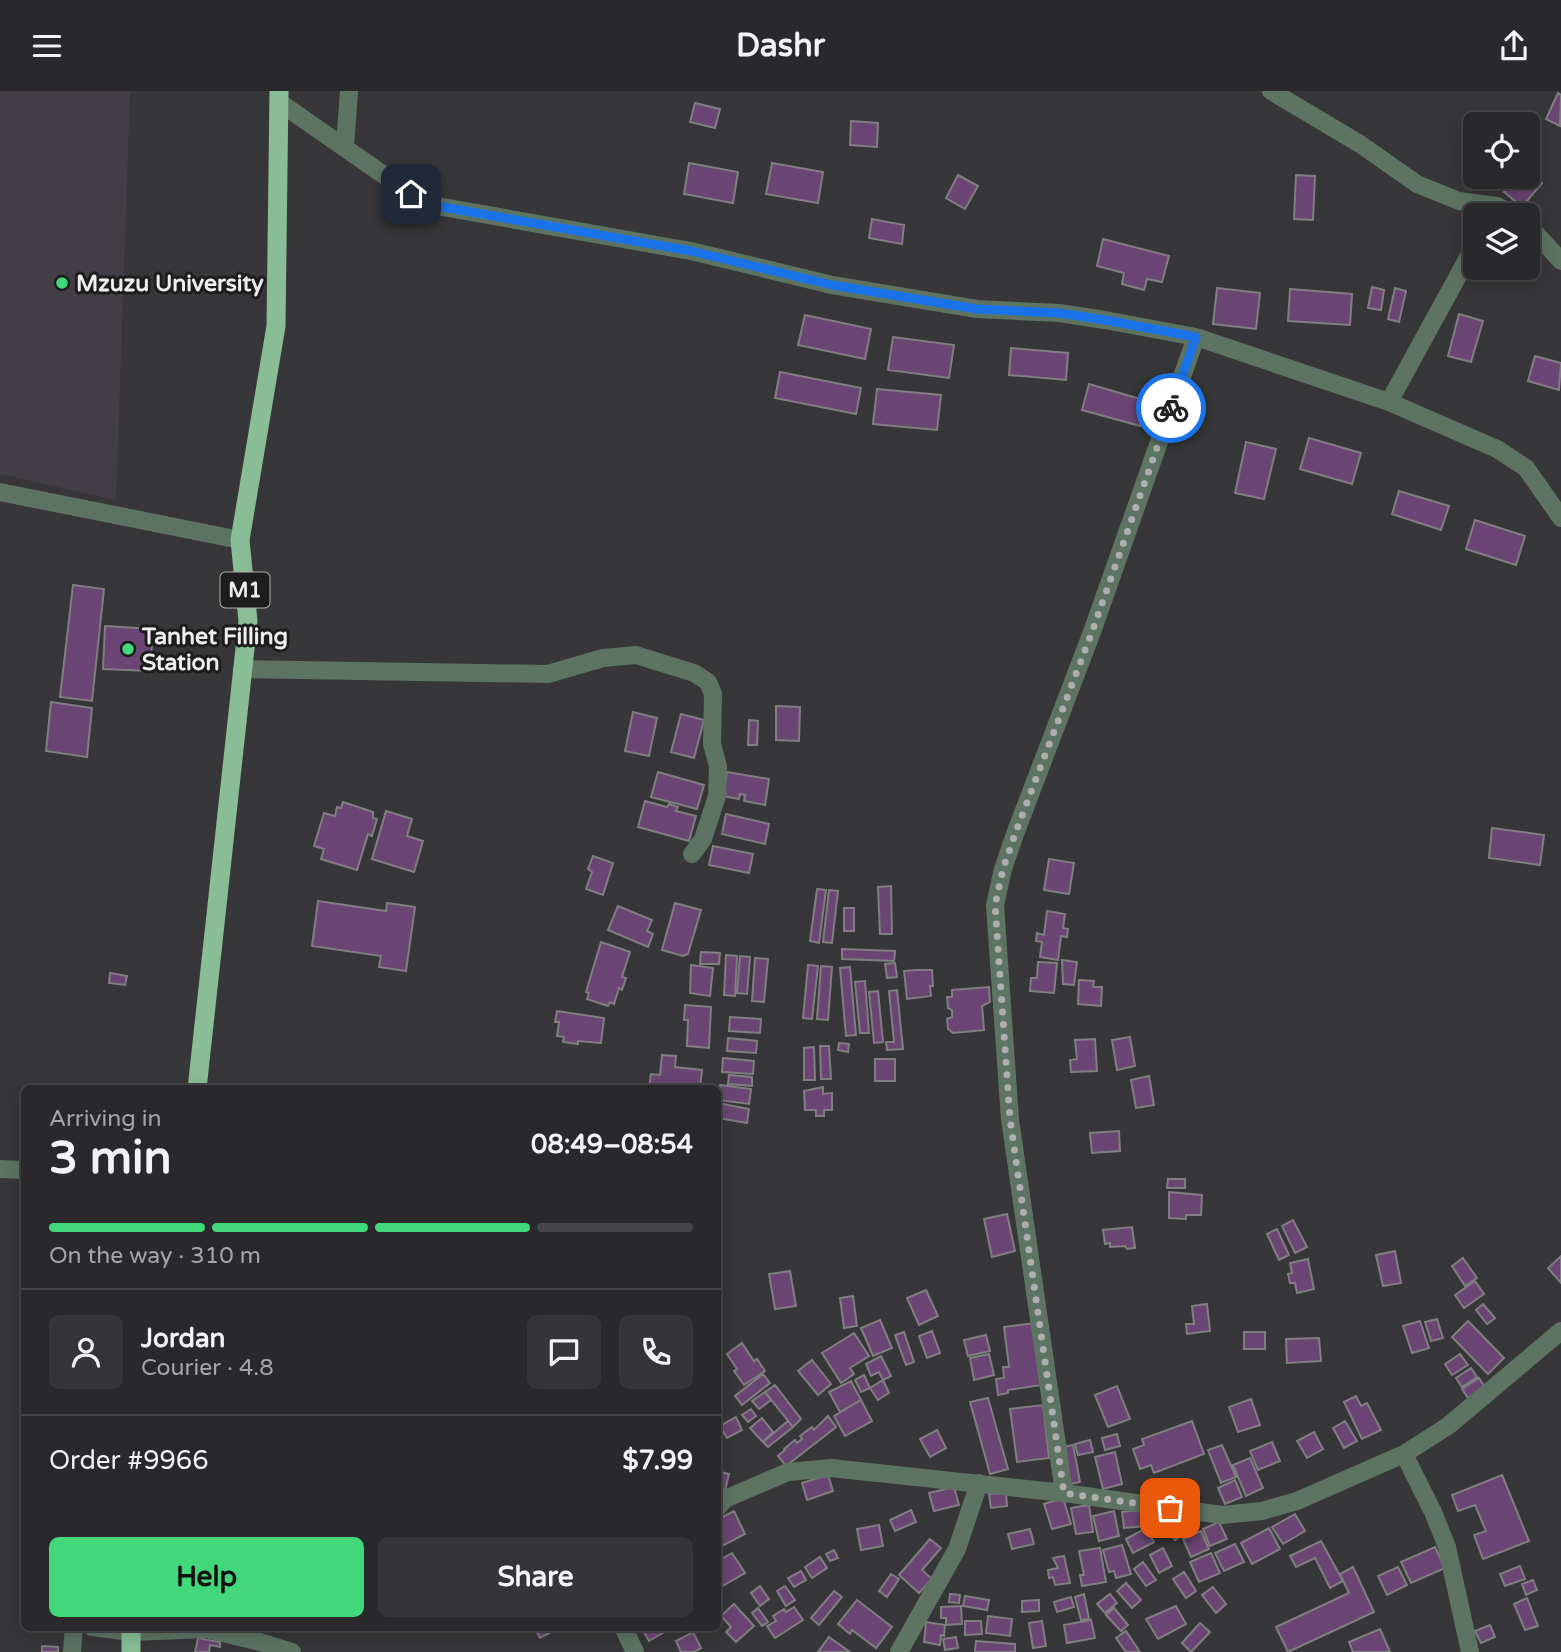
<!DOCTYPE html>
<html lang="en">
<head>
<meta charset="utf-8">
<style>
  :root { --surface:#29282a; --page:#353436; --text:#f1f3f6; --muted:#a5a6a8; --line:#454447; --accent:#42d77b }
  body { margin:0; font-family:"Varela Round",sans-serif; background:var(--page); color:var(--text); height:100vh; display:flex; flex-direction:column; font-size:26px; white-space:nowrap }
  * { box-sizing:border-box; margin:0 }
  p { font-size:23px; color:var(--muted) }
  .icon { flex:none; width:38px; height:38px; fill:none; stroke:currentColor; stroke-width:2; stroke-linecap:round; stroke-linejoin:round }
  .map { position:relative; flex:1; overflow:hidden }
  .details { position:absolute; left:21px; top:994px; width:700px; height:546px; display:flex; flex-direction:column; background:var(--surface); border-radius:10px; box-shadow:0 4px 18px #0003,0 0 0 2px var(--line) }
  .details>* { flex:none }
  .controls { position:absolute; left:1463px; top:21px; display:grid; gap:14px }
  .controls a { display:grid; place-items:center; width:77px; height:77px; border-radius:10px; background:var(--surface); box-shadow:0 4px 18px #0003,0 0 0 2px var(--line); font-size:35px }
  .pin { position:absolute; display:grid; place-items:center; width:60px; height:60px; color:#fff; margin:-30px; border-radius:14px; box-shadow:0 4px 10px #0006 }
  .courier { position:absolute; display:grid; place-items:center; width:70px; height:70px; margin:-35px; border:5px solid #1a73e8; border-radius:50%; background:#fff; color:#222; box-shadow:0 2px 9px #0007 }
  .overview em { font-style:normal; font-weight:700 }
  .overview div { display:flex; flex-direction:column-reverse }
  .overview { display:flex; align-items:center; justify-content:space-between; height:119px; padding:0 28px }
  h1 { font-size:46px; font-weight:700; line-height:52px }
  .bar { display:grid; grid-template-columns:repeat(4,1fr); gap:10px 7px; align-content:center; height:84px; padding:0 28px }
  .bar i { height:9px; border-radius:5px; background:var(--line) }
  .bar .active { background:var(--accent) }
  .bar p { grid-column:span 4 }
  .line { display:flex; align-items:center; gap:18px; padding:0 28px; border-top:2px solid var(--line) }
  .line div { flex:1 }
  .round { display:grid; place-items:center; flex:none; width:74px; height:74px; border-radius:10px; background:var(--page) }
  .primary-button { display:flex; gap:14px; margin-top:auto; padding:14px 28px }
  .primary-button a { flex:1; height:80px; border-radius:10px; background:var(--accent); color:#111; font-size:28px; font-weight:700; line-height:80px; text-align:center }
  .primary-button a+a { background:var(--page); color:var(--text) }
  header { display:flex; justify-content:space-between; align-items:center; height:91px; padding:0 28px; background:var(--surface); font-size:32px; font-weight:700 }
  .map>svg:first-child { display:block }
  .built { fill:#433e45 }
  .building { fill:#6b4674; stroke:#807e81; stroke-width:2 }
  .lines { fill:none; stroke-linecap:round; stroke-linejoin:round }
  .minor { stroke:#5d7463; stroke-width:18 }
  .trunk { stroke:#88bd96; stroke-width:19 }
  .done { stroke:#afaeaf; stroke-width:7; stroke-dasharray:0 12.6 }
  .route { stroke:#1a73e8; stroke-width:9 }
  .poi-dot { fill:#42d77b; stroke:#1e1d1e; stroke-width:2.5 }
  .labels { text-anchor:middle; stroke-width:6; stroke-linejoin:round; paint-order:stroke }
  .shield { fill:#1e1d1e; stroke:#b0afb0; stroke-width:2 }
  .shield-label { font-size:21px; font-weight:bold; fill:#efeeef }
  .poi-label { font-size:23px; font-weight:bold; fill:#efeeef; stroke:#1e1d1e; text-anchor:start }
</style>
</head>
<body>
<header><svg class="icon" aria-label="menu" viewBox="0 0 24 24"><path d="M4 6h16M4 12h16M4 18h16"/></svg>Dashr<svg class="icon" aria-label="share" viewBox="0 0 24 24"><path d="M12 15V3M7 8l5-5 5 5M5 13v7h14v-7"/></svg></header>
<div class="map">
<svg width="1561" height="1561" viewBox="0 0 1561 1561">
  <rect width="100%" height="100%" fill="#373638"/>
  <path class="built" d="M0 0H130L116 409 0 383Z"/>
  <path class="building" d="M1558 2 1561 4 1560 35 1546 28Z
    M695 12 720 18 715 37 690 31Z
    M851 30 878 32 877 56 850 54Z
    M689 72 738 81 733 112 684 103Z
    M772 72 823 81 818 112 766 103Z
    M1528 80 1542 92 1522 116 1504 101 1517 86H1528Z
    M958 84 978 95 965 118 946 107Z
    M1296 84 1315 85 1313 129 1294 128Z
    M872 128 904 134 902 153 869 147Z
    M1103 148 1169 165 1162 191 1147 188 1144 199 1122 193 1124 182 1097 175Z
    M1372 196 1384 199 1381 219 1368 217Z
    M1217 197 1260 202 1256 238 1213 233Z
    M1395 197 1406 200 1399 231 1388 228Z
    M1290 198 1352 203 1350 234 1288 230Z
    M1459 223 1483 230 1471 271 1448 265Z
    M805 224 871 238 865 268 798 254Z
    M893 246 954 254 949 287 888 279Z
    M1011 257 1068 262 1066 289 1009 284Z
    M1535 265 1561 272 1559 299 1528 290Z
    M780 281 861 297 856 323 775 307Z
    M1089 293 1147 310 1140 335 1082 319Z
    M877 298 941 304 937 339 873 333Z
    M1309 347 1361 362 1352 393 1300 378Z
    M1246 351 1276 358 1264 408 1235 402Z
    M1399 400 1449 415 1441 439 1392 423Z
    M1475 429 1525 445 1516 474 1466 458Z
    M73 494 104 498 92 610 60 606Z
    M105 535 153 538 150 580 103 578Z
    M51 611 92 617 87 666 46 660Z
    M776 615 800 616 799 650 776 649Z
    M633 621 657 627 649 665 625 660Z
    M681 623 704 629 694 667 671 661Z
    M749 629 758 630 757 654H748Z
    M658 681 704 694 697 718 651 706Z
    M727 681 769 688 765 714 744 710 745 704 740 703 739 708 723 705Z
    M645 710 667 716 669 713 678 716 676 720 696 725 689 750 638 736Z
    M343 711 373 721V727L377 728 372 745 368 743 357 779 321 768 324 758 314 755 324 722 335 725 337 716 341 717Z
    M386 720 412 728 407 745 423 750 414 781 372 768Z
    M726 723 769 733 765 753 722 743Z
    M1492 737 1544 744 1540 774 1489 767Z
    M713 755 753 763 749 782 709 774Z
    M593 765 613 772 603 804 586 798 592 781 588 778Z
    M1049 768 1074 772 1069 803 1044 799Z
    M891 795 892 843H880L878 796Z
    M817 798 826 799 819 852 810 850Z
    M829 799 838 800 832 852 823 851Z
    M318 810 386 820 387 812 415 816 406 880 379 876 381 865 312 855Z
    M675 812 701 819 688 863 683 865 662 859Z
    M618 815 652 829 647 840 653 843 648 856 608 839Z
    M844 817H854V840H844Z
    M1047 820 1065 823 1063 837 1068 838 1067 846 1061 845 1058 869 1040 866 1042 851 1036 850 1037 842 1044 844Z
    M601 851 630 861 622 886 626 887 622 899 619 897 614 913 610 911 608 915 587 908 589 902 586 901Z
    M842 858 895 860 894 870 842 868Z
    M701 861 720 862 719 873H700Z
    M726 864 737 865 735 905 724 904Z
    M740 865 750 866 747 903 737 902Z
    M755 867 768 868 764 911 752 910Z
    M1062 869 1077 871 1074 894 1063 893Z
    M1038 871 1057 872 1054 902 1030 900 1031 887H1037Z
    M895 872 897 886 887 887 885 873Z
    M691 874 713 877 710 905 690 902Z
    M808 874 818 875 812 928 803 927Z
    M821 875 832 876 828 929 817 928Z
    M850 876 856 944 846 945 840 877Z
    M916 879H932L933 895H930L931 905 907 908 904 880Z
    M110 882 127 885 125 894 109 892Z
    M1079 889 1094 890 1093 896H1102L1101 915 1078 913Z
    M865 890 869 942H860L855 891Z
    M989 896 990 911 982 915 984 939 953 942 948 938 947 928 952 926V919L948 917 947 906H952V899Z
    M897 899 903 958 887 959 886 951H894L889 900Z
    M878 900 883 951 874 952 869 901Z
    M685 914 711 916 709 957 687 955 688 929H684Z
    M557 920 604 927 601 952 578 950V953L563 951 564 946 557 945 559 931H555Z
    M730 926 761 928 760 942 729 940Z
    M1130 946 1135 975 1117 979 1112 949Z
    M728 947 757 950 756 962 727 960Z
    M1095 948 1097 980 1071 981 1070 969 1077 968 1075 949Z
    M839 952 849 953 848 961 838 959Z
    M820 955H829L831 988H821Z
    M814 956 815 989H804V957Z
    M662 964 676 965 675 976 702 979 700 998 649 996 651 983 660 984Z
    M723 967 754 970 753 983 722 981Z
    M875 968H895V990H875Z
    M729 984 752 986V995L728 993Z
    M1149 985 1154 1014 1136 1017 1131 989Z
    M720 994 751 998 749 1013 718 1009Z
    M823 996V1003L832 1002V1019H824V1025H816V1019H805L804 1000Z
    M718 1012 749 1018 747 1032 718 1027Z
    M1119 1040 1120 1060 1092 1062 1090 1042Z
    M1168 1088H1185V1097H1167Z
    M1169 1101 1202 1104 1201 1124H1186V1128L1169 1127Z
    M1007 1123 1015 1160 992 1166 984 1128Z
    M1293 1129 1307 1156 1295 1162 1282 1135Z
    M1132 1136 1135 1157 1127 1158 1125 1155 1110 1156V1152L1105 1153 1103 1139Z
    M1277 1138 1289 1164 1279 1169 1267 1143Z
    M1395 1160 1401 1192 1383 1195 1376 1164Z
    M1561 1165V1192L1548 1177Z
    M1463 1167 1477 1187 1465 1195 1452 1175Z
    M1308 1168 1314 1198 1297 1202 1295 1192H1290L1288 1183 1292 1182 1290 1172Z
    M790 1180 796 1215 775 1218 769 1183Z
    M1475 1190 1484 1203 1464 1217 1455 1204Z
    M926 1199 938 1225 919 1234 907 1207Z
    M853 1205 857 1235 844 1237 840 1207Z
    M1207 1213 1210 1240 1187 1243 1186 1233H1194L1192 1215Z
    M1483 1213 1495 1227 1487 1233 1476 1219Z
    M1437 1228 1443 1247 1431 1250 1425 1231Z
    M880 1229 892 1257 873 1265 861 1237Z
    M1420 1230 1429 1257 1412 1262 1403 1235Z
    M1468 1230 1504 1267 1488 1283 1452 1246Z
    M1034 1232 1042 1294 1008 1299V1302L998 1304 996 1288 1004 1287 1003 1276H1009L1004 1236Z
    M932 1240 940 1262 927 1267 919 1245Z
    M904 1241 914 1271 906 1274 895 1244Z
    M1244 1241H1265V1258H1244Z
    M854 1242 869 1265 850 1277 854 1283 841 1292 822 1262Z
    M986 1244 990 1260 968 1265 964 1249Z
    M1319 1247 1321 1270 1287 1272 1286 1248Z
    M742 1252 754 1270 757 1268 765 1280 744 1294 734 1280 737 1278 727 1263Z
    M989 1263 994 1284 974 1289 970 1267Z
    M1460 1263 1468 1274 1452 1284 1445 1273Z
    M881 1265 891 1285 883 1289 879 1281 871 1285 866 1273Z
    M812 1269 831 1293 818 1304 798 1280Z
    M1471 1277 1477 1286 1462 1296 1456 1287Z
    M763 1283 770 1292 742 1314 735 1305Z
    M864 1284 870 1297 861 1301 855 1289Z
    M1479 1287 1485 1296 1468 1307 1462 1298Z
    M883 1289 889 1302 878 1309 870 1297Z
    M851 1290 861 1309 840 1321 829 1301Z
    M775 1294 801 1328 793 1336 765 1301Z
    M1117 1295 1130 1328 1108 1336 1095 1304Z
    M765 1301 771 1309 759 1318 752 1310Z
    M1356 1305 1361 1315 1367 1312 1381 1339 1362 1348 1344 1311Z
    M988 1307 1008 1378 990 1383 970 1311Z
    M1251 1308 1260 1334 1238 1341 1229 1316Z
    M861 1309 872 1330 845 1345 834 1325Z
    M1043 1314 1049 1367 1017 1371 1010 1318Z
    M751 1318 756 1325 748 1331 742 1324Z
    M828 1325 836 1336 786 1375 778 1365 785 1359 784 1358 795 1349 797 1352 802 1348 800 1345 812 1336 814 1339Z
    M736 1326 742 1339 727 1347 720 1335Z
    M762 1327 773 1341 763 1351 750 1337Z
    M788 1330 793 1336 768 1356 763 1351Z
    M1192 1330 1204 1363 1154 1382 1151 1374 1140 1378 1133 1358 1144 1354 1142 1348Z
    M1345 1330 1357 1350 1344 1357 1333 1337Z
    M937 1339 946 1357 930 1366 920 1348Z
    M1314 1341 1323 1358 1307 1367 1297 1350Z
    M1117 1343 1120 1355 1105 1359 1102 1347Z
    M1090 1349 1093 1361 1078 1364 1075 1353Z
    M1272 1351 1280 1370 1258 1379 1250 1360Z
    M1073 1354 1080 1391 1070 1393 1063 1356Z
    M1222 1354 1236 1386 1221 1392 1208 1359Z
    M1115 1361 1122 1393 1103 1398 1095 1366Z
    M1250 1367 1263 1397 1246 1405 1233 1374Z
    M721 1381 729 1383 725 1400 718 1398Z
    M828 1384 833 1400 807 1409 802 1392Z
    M1502 1384 1529 1450 1483 1468 1474 1444 1486 1440 1475 1414 1458 1420 1452 1404Z
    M1235 1389 1242 1406 1225 1413 1218 1397Z
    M954 1396 959 1414 934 1420 929 1402Z
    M1006 1401 1007 1415 991 1417 989 1403Z
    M1063 1407 1071 1433 1052 1438 1044 1413Z
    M1089 1414 1093 1441 1076 1443 1071 1417Z
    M1144 1418 1146 1435 1124 1437 1122 1421Z
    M911 1419 916 1431 895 1440 890 1429Z
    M734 1420 745 1443 718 1457V1428Z
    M1114 1420 1119 1445 1099 1450 1093 1425Z
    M1295 1423 1305 1440 1283 1453 1272 1436Z
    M1172 1424 1185 1442 1175 1449 1162 1431Z
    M1219 1431 1227 1448 1210 1455 1203 1438Z
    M879 1434 883 1455 861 1459 857 1438Z
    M1146 1437 1154 1451 1133 1462 1126 1448Z
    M1269 1437 1280 1458 1252 1473 1241 1452Z
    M1030 1438 1034 1453 1012 1458 1008 1443Z
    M1201 1440 1209 1458 1191 1466 1183 1448Z
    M930 1448 941 1457 922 1479 932 1488 919 1502 899 1484Z
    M1321 1450 1343 1490 1330 1497 1315 1467 1296 1476 1290 1465Z
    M1235 1453 1244 1471 1224 1480 1215 1462Z
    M1122 1454 1131 1483 1116 1487 1114 1480 1109 1481 1103 1459Z
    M1435 1456 1445 1477 1411 1492 1401 1471Z
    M1100 1457 1106 1491 1082 1495 1080 1484H1084L1079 1460Z
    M1163 1457 1172 1475 1159 1482 1150 1464Z
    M834 1459 838 1467 830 1470 826 1463Z
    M732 1462 745 1482 719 1497 718 1470Z
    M1211 1462 1220 1482 1199 1491 1190 1471Z
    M1064 1465 1070 1492 1055 1494 1053 1486 1049 1487 1048 1479 1058 1477 1053 1467Z
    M820 1466 827 1477 812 1487 805 1476Z
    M1143 1471 1156 1489 1146 1495 1134 1478Z
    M1520 1475 1525 1488 1505 1495 1500 1483Z
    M1353 1476 1374 1521 1288 1561 1276 1536 1349 1502 1340 1483Z
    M1398 1476 1407 1494 1387 1504 1378 1485Z
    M801 1480 806 1489 794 1496 788 1487Z
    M1184 1481 1196 1500 1186 1507 1173 1488Z
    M891 1483 899 1488 887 1506 879 1500Z
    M1533 1489 1537 1499 1526 1504 1522 1493Z
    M1126 1492 1141 1509 1132 1517 1117 1500Z
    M760 1495 769 1508 760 1515 751 1502Z
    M785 1495 795 1509 786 1515 777 1500Z
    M1213 1496 1226 1513 1216 1522 1202 1504Z
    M834 1500 842 1506 819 1534 811 1527Z
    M950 1503 960 1504 959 1512 949 1511Z
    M1084 1503 1089 1528 1081 1529 1075 1506Z
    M1110 1503 1117 1512 1105 1522 1097 1513Z
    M965 1505 989 1509 987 1519 963 1515Z
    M1071 1506 1074 1516 1057 1521 1054 1511Z
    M1527 1507 1538 1535 1525 1539 1514 1513Z
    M857 1509 892 1536 876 1557 852 1539 850 1543 838 1533Z
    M1039 1509V1520L1022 1521V1510Z
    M734 1513 754 1535 736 1551 726 1541 731 1536 721 1525Z
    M961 1515 962 1533 946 1534V1527H941V1516Z
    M1176 1515 1186 1533 1158 1548 1146 1528Z
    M794 1516 803 1529 775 1547 767 1535 776 1530 773 1525 784 1518 786 1521Z
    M758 1517 768 1531 762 1535 752 1522Z
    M1114 1517 1128 1534 1121 1540 1106 1524Z
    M988 1525 1012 1528 1010 1545 986 1542Z
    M1091 1529 1095 1547 1067 1552 1064 1534Z
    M965 1530H981L982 1543 965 1544Z
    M1042 1530 1046 1555 1033 1557 1029 1532Z
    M926 1531 945 1534 944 1545 941 1544 940 1554 924 1551Z
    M1200 1532 1210 1541 1191 1561 1182 1552Z
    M1490 1534 1495 1546 1481 1552 1475 1540Z
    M534 1536H559V1537L540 1547Z
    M641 1536H673L649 1550Z
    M1380 1538 1390 1561H1353L1349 1551Z
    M1126 1540 1140 1561H1126L1116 1547Z
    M693 1541 701 1557 694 1561H681L676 1550Z
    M829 1546 850 1561H818Z
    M956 1546 958 1557 945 1559 943 1548Z
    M198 1547 220 1551V1556L210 1554 209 1561H195Z
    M976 1550 1015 1553V1561H975Z
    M42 1555 58 1556V1561H42Z"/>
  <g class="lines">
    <path class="minor" d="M1271 0 1360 53 1417 93 1459 110 1497 115
      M279 11 411 103 437 115 691 160 832 194 977 218 1059 222 1105 229 1196 246 1389 311 1497 358 1526 377 1561 427
      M345 56 349 0
      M1491 124 1497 115 1515 124
      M1528 134 1561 170
      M1389 311 1475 154
      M0 401 240 449
      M242 578 548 583 603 567 636 564 694 582 708 591 713 603 712 653 718 675 717 705 703 748 692 763
      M0 1078 24 1079
      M1404 1363 1433 1421 1447 1456 1470 1561
      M1064 1402 1010 1028 995 814 1003 778 1015 743 1092 541 1196 246
      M718 1416 725 1408 788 1381 831 1377 1064 1402 1222 1424 1262 1420 1297 1410 1404 1363 1448 1335 1561 1240
      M92 1536 131 1541 207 1538 260 1551 292 1561
      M623 1536 635 1561
      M72 1561 74 1536
      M899 1561 957 1458 979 1392"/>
    <path class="trunk" d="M197 998 248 530 240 449 276 235 279 0
      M131 1561V1536"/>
  </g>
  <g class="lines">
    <path class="done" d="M1170 1417 1064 1402 1010 1028 995 814 1003 778 1015 743 1092 541 1171 317"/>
    <path class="route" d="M411 103 437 115 691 160 832 194 977 218 1059 222 1105 229 1196 246 1171 317"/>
  </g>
  <g class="poi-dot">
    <circle cx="62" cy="192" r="7"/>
    <circle cx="128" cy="558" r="7"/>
  </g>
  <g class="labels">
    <rect class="shield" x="220.5" y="481.5" width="49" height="35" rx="5"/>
    <g class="shield-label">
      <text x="245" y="506">M1</text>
    </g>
    <g class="poi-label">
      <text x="76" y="200">Mzuzu University</text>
      <text x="142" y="553">Tanhet Filling<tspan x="142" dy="26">Station</tspan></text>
    </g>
  </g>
</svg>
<div class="controls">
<a><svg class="icon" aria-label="locate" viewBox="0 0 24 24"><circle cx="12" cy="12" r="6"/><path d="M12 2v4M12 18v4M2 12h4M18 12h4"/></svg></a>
<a><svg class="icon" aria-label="layers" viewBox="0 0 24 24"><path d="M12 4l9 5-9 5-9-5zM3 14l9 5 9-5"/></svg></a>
</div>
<div class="pin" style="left:1170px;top:1417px;background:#ea580c"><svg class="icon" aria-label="bag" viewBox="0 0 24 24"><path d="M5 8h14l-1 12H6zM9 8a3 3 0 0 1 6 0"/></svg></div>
<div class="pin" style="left:411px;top:103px;background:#1f2937"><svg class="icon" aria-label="home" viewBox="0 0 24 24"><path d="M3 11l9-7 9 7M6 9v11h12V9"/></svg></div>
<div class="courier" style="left:1171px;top:317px"><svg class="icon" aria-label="bike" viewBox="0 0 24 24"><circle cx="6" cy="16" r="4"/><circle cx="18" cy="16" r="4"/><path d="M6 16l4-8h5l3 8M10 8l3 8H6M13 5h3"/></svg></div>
<section class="details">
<div class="overview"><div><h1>3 min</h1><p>Arriving in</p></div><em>08:49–08:54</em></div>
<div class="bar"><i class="active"></i><i class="active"></i><i class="active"></i><i></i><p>On the way · 310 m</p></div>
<div class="line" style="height:126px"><a class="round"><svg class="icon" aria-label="person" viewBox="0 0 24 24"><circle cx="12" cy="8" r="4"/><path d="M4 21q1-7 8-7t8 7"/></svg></a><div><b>Jordan</b><p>Courier · 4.8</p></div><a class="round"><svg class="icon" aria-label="chat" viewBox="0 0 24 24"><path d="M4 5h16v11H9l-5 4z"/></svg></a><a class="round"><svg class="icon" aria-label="phone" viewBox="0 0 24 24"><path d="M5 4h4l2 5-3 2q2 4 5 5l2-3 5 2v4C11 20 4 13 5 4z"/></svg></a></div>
<div class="line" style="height:91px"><div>Order #9966</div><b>$7.99</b></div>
<div class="primary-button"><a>Help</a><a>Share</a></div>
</section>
</div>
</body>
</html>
